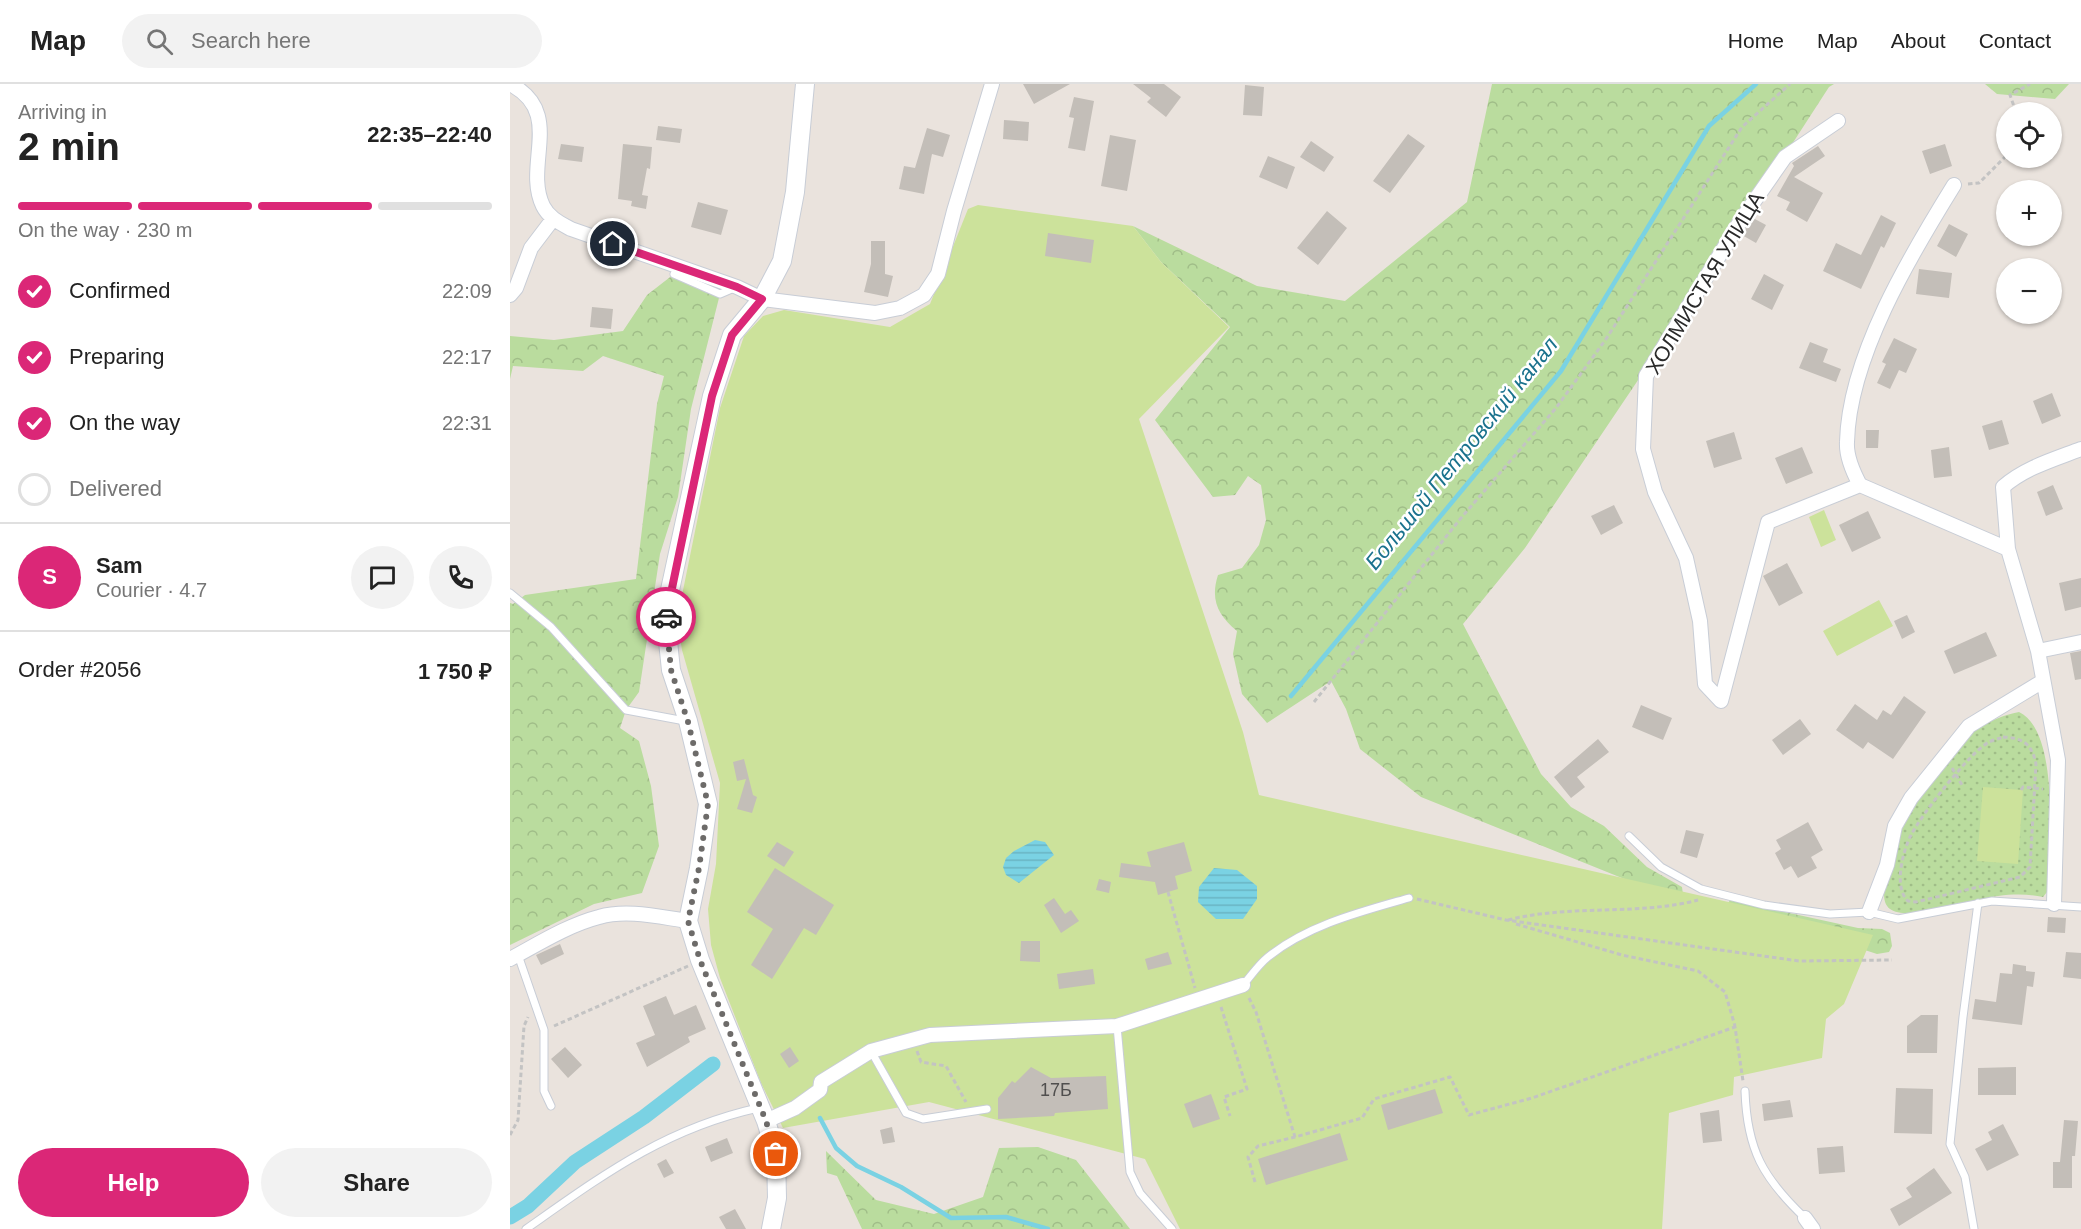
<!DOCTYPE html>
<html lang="en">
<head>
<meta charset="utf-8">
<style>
  :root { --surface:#fff; --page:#f2f2f2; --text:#222; --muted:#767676; --line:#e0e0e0; --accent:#db2777 }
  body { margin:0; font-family:Arial,sans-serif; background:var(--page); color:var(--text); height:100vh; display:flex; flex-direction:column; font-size:22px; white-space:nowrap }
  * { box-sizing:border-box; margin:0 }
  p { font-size:20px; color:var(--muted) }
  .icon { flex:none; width:33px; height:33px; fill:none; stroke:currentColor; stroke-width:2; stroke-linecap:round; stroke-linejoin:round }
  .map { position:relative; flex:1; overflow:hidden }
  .sheet { display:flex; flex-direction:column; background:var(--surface); width:510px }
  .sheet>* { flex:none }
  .fabs { position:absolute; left:1486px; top:18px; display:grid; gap:12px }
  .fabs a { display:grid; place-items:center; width:66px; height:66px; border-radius:50%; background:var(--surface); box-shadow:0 2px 4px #0004; font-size:30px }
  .pin { position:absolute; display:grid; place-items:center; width:51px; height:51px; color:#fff; margin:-26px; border:3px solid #fff; border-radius:50%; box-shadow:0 2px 6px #0007 }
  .courier { position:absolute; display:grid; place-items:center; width:60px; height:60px; margin:-30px; border:4px solid #db2777; border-radius:50%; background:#fff; color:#222; box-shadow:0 2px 8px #0007 }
  .summary em { font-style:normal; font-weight:800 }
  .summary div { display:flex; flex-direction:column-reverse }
  .summary { display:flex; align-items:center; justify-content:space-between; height:102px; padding:0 18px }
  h1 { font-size:39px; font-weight:800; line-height:45px }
  .bar { display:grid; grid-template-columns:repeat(4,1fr); gap:9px 6px; align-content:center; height:72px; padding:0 18px }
  .bar i { height:8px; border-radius:4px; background:var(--line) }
  .bar .current { background:var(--accent) }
  .bar p { grid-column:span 4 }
  .line { display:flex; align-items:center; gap:15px; padding:0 18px; border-top:2px solid var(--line) }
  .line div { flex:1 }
  .round { display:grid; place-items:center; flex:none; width:63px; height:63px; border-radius:32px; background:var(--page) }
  ol { padding:0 18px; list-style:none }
  li { display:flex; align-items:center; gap:18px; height:66px }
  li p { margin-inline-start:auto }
  li .icon { padding:6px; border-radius:50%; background:var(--accent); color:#fff; stroke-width:4 }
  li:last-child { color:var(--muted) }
  li i { width:33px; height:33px; border:3px solid var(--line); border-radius:50% }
  .cta { display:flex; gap:12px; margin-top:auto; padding:12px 18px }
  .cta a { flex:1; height:69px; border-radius:36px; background:var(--accent); color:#fff; font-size:24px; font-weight:800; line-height:69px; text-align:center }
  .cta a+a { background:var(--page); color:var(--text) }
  header { display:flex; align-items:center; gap:36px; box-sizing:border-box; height:84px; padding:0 30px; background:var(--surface); border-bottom:2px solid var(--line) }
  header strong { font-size:28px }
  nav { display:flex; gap:33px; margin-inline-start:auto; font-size:21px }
  .search { width:420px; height:54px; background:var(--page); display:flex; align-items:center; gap:15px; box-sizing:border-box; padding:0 21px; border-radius:33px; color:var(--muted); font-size:22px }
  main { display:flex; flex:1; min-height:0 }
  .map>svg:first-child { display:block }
  .grass { fill:url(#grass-dots) }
  .forest { fill:url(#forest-crowns) }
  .pitch { fill:#cce29b }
  .water { fill:url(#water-rules) }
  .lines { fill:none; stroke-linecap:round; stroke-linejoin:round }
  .stream { stroke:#7ad2e3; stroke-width:4.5 }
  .canal { stroke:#7ad2e3; stroke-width:15 }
  .building { fill:#c3beb8 }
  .service-casing { stroke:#c8cdd6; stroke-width:9 }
  .minor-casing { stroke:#c8cdd6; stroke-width:16 }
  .tertiary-casing { stroke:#c8cdd6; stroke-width:20 }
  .path { stroke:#c3c3c3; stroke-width:3; stroke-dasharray:4.5 3; stroke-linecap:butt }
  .service { stroke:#fff; stroke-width:7 }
  .minor { stroke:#fff; stroke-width:14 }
  .tertiary { stroke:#fff; stroke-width:18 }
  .done { stroke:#6d6b69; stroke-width:6; stroke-dasharray:0 10.8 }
  .route { stroke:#db2777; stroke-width:8 }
  .labels { text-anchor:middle; stroke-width:5; stroke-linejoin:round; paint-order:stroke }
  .number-label { font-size:18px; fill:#504f4e }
  .street-label { font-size:21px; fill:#2a2a2a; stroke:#fff }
  .water-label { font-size:22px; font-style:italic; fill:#1a728d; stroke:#fff }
</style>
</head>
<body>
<header>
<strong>Map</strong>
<div class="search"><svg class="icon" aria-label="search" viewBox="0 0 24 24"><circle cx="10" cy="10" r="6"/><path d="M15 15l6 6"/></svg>Search here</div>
<nav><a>Home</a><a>Map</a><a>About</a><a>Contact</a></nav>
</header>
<main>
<section class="sheet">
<div class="summary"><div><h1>2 min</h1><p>Arriving in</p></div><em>22:35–22:40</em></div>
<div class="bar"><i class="current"></i><i class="current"></i><i class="current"></i><i></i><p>On the way · 230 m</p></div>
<ol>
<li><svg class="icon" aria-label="check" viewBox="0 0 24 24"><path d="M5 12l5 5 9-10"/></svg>Confirmed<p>22:09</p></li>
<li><svg class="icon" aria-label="check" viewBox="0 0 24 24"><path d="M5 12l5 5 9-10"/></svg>Preparing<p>22:17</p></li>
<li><svg class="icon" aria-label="check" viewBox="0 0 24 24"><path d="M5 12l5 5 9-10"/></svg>On the way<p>22:31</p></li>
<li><i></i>Delivered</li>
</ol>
<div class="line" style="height:108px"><b class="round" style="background:var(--accent);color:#fff">S</b><div><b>Sam</b><p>Courier · 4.7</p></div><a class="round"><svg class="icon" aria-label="chat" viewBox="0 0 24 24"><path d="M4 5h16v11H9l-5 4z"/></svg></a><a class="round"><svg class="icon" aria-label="phone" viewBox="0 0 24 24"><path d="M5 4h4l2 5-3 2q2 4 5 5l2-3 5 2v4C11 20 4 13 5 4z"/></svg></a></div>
<div class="line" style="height:78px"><div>Order #2056</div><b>1 750 ₽</b></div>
<div class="cta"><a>Help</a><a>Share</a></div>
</section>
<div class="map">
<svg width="1571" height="1145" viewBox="0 0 1571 1145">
  <defs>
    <pattern id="grass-dots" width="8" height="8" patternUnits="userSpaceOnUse" patternTransform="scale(1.5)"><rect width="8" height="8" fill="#badc9e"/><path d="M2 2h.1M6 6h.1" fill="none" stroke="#a0bd88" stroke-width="1.8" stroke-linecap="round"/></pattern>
    <pattern id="forest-crowns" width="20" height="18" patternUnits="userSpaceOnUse" patternTransform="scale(1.5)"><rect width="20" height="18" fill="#badc9e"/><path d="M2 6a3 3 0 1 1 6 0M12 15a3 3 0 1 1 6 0" fill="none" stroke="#a0bd88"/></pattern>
    <pattern id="water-rules" width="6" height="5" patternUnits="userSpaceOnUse" patternTransform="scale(1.5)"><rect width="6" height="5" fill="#7ad2e3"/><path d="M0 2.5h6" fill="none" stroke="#6ab4c3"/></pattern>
  </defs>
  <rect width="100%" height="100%" fill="#eae3dd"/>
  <path class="grass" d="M1509 628C1551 648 1539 767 1537 808L1533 813C1518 810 1504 810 1488 812 1464 815 1399 839 1380 825 1370 817 1375 801 1378 790 1381 775 1383 756 1389 741 1396 726 1454 653 1466 645 1479 637 1494 631 1509 628Z"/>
  <path class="forest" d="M982 0H1324L1319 3 1151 262 1015 464 953 540 1031 690 1061 723 1094 742 1137 783 1172 803 1173 811 1159 813 911 713 850 665 836 625 821 597 757 639 732 610 723 570 727 547C708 531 700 516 708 491L732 484 749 461 756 436 751 401 738 392 725 411 703 413 645 336 720 243 651 178 623 142 747 202 835 217 957 118Z
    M1475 0H1559L1545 15 1487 10Z
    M164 190 210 210 181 325 168 413 150 470 129 608 116 626 110 644 129 657 141 702 149 762 132 809 84 820 0 861V519L3 520 15 511 126 495 147 320 154 292 93 272 73 287 3 282 0 295V252L44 256 113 247 137 211Z
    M1220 816 1348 844 1372 845 1380 849 1382 862 1379 868 1367 870 1217 821Z
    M528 1063 566 1076 620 1145H352L327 1092 317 1089 316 1067 366 1116 424 1130 473 1113 489 1064Z"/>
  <path class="pitch" d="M468 121 623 142 651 178 719 243 629 335 733 648 749 711 1363 851 1334 920 1316 935 1312 974 1224 993 1223 1011 1159 1029 1152 1145H670L635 1075 419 1018 273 1044 251 999 210 894 201 861 198 825 206 780 210 699 172 566 167 536 210 324 234 252 253 232 274 226 380 243 420 220 458 125Z
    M1314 426 1326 456 1311 463 1299 433Z
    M1369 516 1383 542 1327 572 1313 547Z
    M1473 703 1513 706 1508 780 1467 777Z"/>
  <path class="water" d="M525 756 535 758 544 771 509 799 496 791 493 783 496 774 504 767Z
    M704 784 727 786 747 802V815L733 835H706L688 818 689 803Z"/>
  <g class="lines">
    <path class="stream" d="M781 612 1051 287 1199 42 1246 0
      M310 1034 326 1064 347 1082 391 1103 441 1134 496 1133 538 1145"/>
    <path class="canal" d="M0 1133 18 1122 65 1078 134 1033 203 980"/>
  </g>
  <path class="building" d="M513 0H560L524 20Z
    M623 0H654L671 13 656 33 637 18 641 14Z
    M735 1 754 3 752 32 733 31Z
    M564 13 584 17 575 67 558 64 564 34 559 33Z
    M494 36 519 38 518 57 493 55Z
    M148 42 172 45 170 59 146 56Z
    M417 44 440 51 433 73 422 70 414 110 389 105 394 82 405 84Z
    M898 50 915 62 880 109 863 97Z
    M600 51 626 56 617 107 591 102Z
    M801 57 824 73 814 88 790 73Z
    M51 60 74 63 72 78 48 75Z
    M113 60 142 63 140 85 137 84 132 111 138 112 136 125 121 122 122 117 108 115Z
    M1435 60 1442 82 1420 90 1412 67Z
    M1308 62 1315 72 1284 93 1313 109 1297 138 1276 126 1280 118 1267 112 1284 82 1282 79Z
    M758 72 785 83 777 105 749 93Z
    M188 118 218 126 211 151 181 143Z
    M817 127 837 144 808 181 787 164Z
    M1371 131 1386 139 1374 164 1371 162 1351 205 1313 187 1326 159 1351 171Z
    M1243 134 1256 141 1246 159 1232 151Z
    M1439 140 1458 150 1446 173 1427 162Z
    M538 149 584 156 581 179 535 172Z
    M361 157H375V190L383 192 378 213 354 208 361 180Z
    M1409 185 1442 189 1439 214 1406 210Z
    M1254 190 1274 201 1262 226 1241 215Z
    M82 223 103 225 101 245 80 243Z
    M1384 254 1407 265 1396 289 1389 286 1380 305 1367 299 1376 280 1372 278Z
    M1300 258 1318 265 1313 278 1331 285 1326 298 1289 284Z
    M1542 309 1551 332 1532 340 1523 317Z
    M1492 336 1499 360 1479 366 1472 342Z
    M1356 346H1369L1368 364H1356Z
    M1224 348 1232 375 1204 384 1196 357Z
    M1292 363 1303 389 1276 400 1265 374Z
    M1439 363 1442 392 1424 394 1421 366Z
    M1543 401 1553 425 1536 432 1527 408Z
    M1104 421 1113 439 1091 451 1081 432Z
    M1358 427 1371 454 1342 468 1329 441Z
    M1277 479 1293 509 1269 522 1253 492Z
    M1571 494V523L1555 527 1549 499Z
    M1397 531 1405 548 1392 555 1384 537Z
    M1476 548 1487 572 1444 590 1434 567Z
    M1571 567V595L1565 596 1560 569Z
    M1394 612 1416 628 1383 675 1358 658 1353 665 1326 646 1345 620 1367 636 1373 626 1381 631Z
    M1131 621 1162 634 1153 656 1122 643Z
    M1290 635 1301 650 1273 671 1262 656Z
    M1088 655 1099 668 1067 693 1075 703 1061 714 1044 693Z
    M234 675 243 711 247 713 242 729 227 725 236 695 227 697 223 678Z
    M1298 738 1313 766 1301 773 1307 784 1288 794 1281 782 1274 786 1265 769 1271 765 1266 756Z
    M1176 746 1194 750 1187 774 1170 769Z
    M267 758 284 768 274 783 257 772Z
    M674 758 682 787 665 792 668 805 648 811 645 798 609 793 611 779 641 783 637 768Z
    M265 784 324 821 306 851 294 844 262 895 241 881 263 845 237 828Z
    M589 795 601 798 599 809 586 806Z
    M544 814 555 830 561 826 569 837 551 849 534 821Z
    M1538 833 1556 834 1555 849 1537 848Z
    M511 857H530V878L510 877Z
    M50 860 54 870 31 881 26 871Z
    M658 868 662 880 638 886 635 875Z
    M1556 868 1571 869V895L1553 893Z
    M1503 880 1516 882V887L1525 888 1523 903 1517 902 1512 941 1462 935 1465 915 1486 918 1490 889 1502 890Z
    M583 885 585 900 549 905 547 890Z
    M156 912 164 931 186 921 196 945 178 953 180 958 137 983 126 959 145 951 133 922Z
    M1411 931H1428L1427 969H1397V942Z
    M55 963 72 981 58 994 41 975Z
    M280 963 289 977 279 984 270 970Z
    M521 983 541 994 596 992 598 1025 545 1029 544 1032 488 1035V1014L502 997 505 999Z
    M1506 983V1011H1468V984Z
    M1386 1004 1423 1005 1422 1050 1384 1049Z
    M925 1005 933 1029 878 1046 871 1021Z
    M701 1010 710 1035 683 1044 674 1020Z
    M1280 1016 1283 1033 1254 1037 1252 1020Z
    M1209 1026 1212 1057 1193 1059 1190 1029Z
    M1554 1036 1568 1037 1565 1072H1562V1104H1543V1078H1550Z
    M1493 1040 1509 1071 1477 1087 1465 1065 1482 1056 1478 1048Z
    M382 1043 385 1058 373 1060 370 1046Z
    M830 1049 838 1076 756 1101 748 1075Z
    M217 1054 223 1069 201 1078 195 1063Z
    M1333 1062 1335 1088 1309 1090 1307 1064Z
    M156 1075 164 1089 154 1094 147 1080Z
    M1424 1084 1442 1109 1389 1142 1380 1125 1402 1113 1396 1104Z
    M225 1125 236 1145H216L209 1133Z"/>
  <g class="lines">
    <g class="service-casing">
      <path id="service" d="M164 190 210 210 224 204
        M0 509 41 543 116 626 175 637
        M1119 752 1151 783 1191 805 1254 821 1320 830 1359 828 1388 835 1482 817 1571 823
        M8 871 34 946V1007L41 1022
        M733 901C741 892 748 881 758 873 798 841 850 828 899 814
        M607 942 620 1088 630 1109 662 1145
        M361 967 396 1029 413 1035 477 1025
        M1235 1007C1237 1066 1253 1094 1295 1134
        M16 1145C93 1091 154 1045 248 1024
        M1464 1145 1455 1093 1440 1060 1453 933 1468 819"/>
    </g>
    <g class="minor-casing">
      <path id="minor" d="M0 0C55 28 13 81 33 122 39 134 50 139 61 145L227 203 252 215 365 229 390 224 414 211 428 190 444 127 482 0
        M1328 37 1275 73 1231 136 1136 292 1133 365 1145 408 1176 474 1190 537 1195 600 1211 617 1258 438 1350 401 1498 465
        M0 211 6 204 21 164 43 135
        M1350 401C1343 388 1336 373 1337 358 1339 273 1400 172 1444 101
        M1528 567 1571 558
        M1544 820 1548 676 1528 567 1498 465 1493 403C1514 384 1545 375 1571 365
        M1359 828 1377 781 1385 742 1401 714 1459 642 1533 597
        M0 875C28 860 58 841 89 833 117 825 149 833 178 837
        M256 1037 285 1024 310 1006 311 998 361 967 420 951 607 942 733 901
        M1295 1134 1303 1145"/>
    </g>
    <g class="tertiary-casing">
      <path id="tertiary" d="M261 1145 267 1114 266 1070 256 1037 190 876 178 837 189 784 198 720 178 637 161 586 155 529 202 312 222 251 252 215 272 177 285 108 295 0"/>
    </g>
    <path class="path" d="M1506 28 1500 11 1520 0
      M1458 100 1469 99 1497 71
      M804 618 951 434 1046 324 1096 255 1232 43 1280 0
      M1493 653C1512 654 1522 659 1526 680L1520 783 1510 793 1406 818 1398 817C1383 803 1393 767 1401 751 1412 730 1460 668 1479 658 1483 656 1488 655 1493 653Z
      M1442 684 1452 701
      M1511 706 1513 703 1533 705
      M658 808 685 904
      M907 815 996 836 1289 877 1382 876
      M998 836C1060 820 1128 832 1188 816
      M1006 840 1112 871 1188 887 1215 908 1225 942
      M739 914 746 928 785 1053 852 1034 864 1015 940 993 959 1031 1022 1014 1225 943 1233 997
      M711 923 737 1005 714 1013 720 1032
      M44 942 178 882
      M407 967 411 978 436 982 456 1018
      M0 1051 8 1036 14 942 18 933
      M745 1098 738 1073 748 1062 785 1053"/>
    <use href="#service" class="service"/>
    <use href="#minor" class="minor"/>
    <use href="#tertiary" class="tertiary"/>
  </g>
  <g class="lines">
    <path class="done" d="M156 533 161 586 178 638 198 720 189 784 178 837 190 876 256 1037 266 1070"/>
    <path class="route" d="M103 160 227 203 252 215 222 251 202 312 156 533"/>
  </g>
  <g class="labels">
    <g class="number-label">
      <text x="546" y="1012">17Б</text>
    </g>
    <g class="street-label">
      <text transform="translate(1195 199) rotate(-59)" y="7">ХОЛМИСТАЯ УЛИЦА</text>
    </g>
    <g class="water-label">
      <text transform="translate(951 369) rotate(-51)" y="8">Большой Петровский канал</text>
    </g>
  </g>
</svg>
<div class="fabs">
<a><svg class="icon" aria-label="locate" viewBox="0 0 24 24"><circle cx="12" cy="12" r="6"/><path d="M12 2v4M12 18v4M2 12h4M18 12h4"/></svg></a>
<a>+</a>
<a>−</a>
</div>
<div class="pin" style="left:266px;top:1070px;background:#ea580c"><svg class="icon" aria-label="bag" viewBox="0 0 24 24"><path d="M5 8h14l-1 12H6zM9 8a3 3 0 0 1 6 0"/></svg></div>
<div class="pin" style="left:103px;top:160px;background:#1f2937"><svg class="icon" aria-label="home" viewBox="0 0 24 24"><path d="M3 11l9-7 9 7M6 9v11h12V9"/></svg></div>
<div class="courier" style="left:156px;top:533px"><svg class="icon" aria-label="car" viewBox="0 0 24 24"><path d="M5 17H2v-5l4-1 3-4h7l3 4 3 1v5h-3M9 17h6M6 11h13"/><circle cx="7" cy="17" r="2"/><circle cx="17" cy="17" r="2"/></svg></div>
</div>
</main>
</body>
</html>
